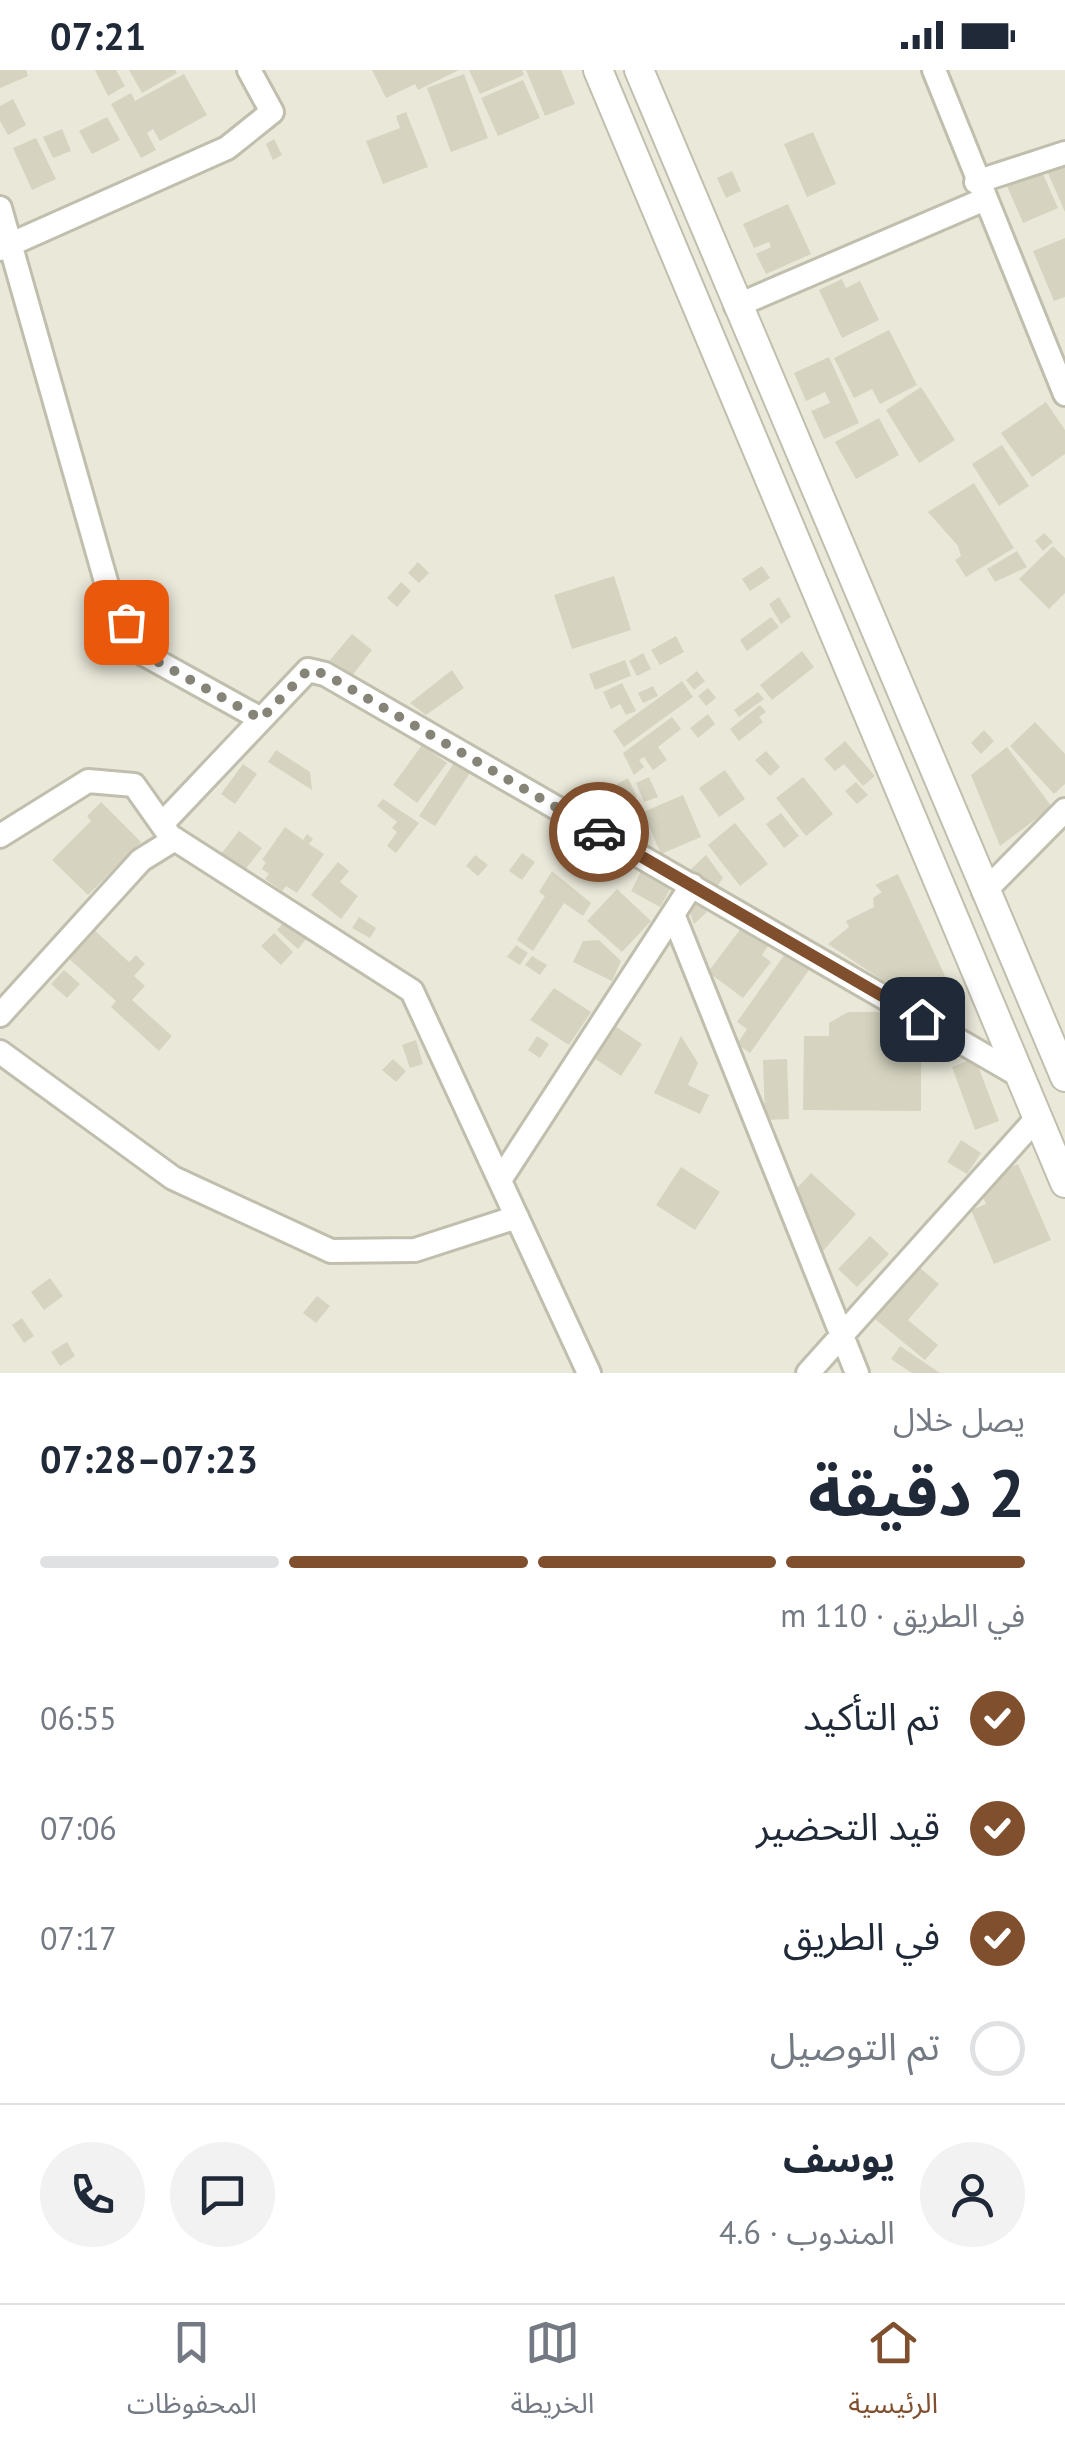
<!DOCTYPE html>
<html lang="ar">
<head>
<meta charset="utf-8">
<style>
  :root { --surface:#fff; --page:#f2f2f3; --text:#1f2937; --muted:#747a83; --line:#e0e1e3; --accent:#7f4f2e }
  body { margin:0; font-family:"PT Sans","Noto Sans Arabic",sans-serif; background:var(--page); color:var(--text); direction:rtl; height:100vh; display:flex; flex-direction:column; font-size:38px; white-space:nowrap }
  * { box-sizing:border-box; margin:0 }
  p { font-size:32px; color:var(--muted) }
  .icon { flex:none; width:55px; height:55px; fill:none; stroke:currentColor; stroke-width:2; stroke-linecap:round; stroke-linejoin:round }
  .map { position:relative; height:1303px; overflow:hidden; direction:ltr }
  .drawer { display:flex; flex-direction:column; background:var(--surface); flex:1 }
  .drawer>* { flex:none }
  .pin { position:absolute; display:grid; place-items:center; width:85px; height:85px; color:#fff; margin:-42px; border-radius:20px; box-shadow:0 5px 15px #0006 }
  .courier { position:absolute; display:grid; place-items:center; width:100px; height:100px; margin:-50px; border:8px solid #7f4f2e; border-radius:50%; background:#fff; color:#222; box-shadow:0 2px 12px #0007 }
  .head em { font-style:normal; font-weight:700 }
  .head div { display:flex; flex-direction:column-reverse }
  .head { display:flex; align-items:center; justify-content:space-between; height:170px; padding:0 40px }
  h1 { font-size:65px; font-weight:700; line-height:75px }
  .bar { display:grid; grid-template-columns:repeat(4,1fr); gap:15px 10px; align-content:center; height:120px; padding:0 40px }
  .bar i { height:12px; border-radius:8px; background:var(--line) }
  .bar .on { background:var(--accent) }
  .bar p { grid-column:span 4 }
  .line { display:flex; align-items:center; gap:25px; padding:0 40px; border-top:2px solid var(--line) }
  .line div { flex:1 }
  .round { display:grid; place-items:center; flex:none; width:105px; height:105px; border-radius:52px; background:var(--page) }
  ol { padding:0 40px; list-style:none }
  li { display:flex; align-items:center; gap:30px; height:110px }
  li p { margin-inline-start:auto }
  li .icon { padding:10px; border-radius:50%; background:var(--accent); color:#fff; stroke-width:4 }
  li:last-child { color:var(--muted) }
  li i { width:55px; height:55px; border:5px solid var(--line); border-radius:50% }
  .status { display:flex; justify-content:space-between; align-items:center; height:70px; padding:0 50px; background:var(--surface); direction:ltr }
  .status svg { height:28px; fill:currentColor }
  .dock { display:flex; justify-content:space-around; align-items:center; height:140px; border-top:2px solid var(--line); background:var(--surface); font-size:28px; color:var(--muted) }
  .dock a { display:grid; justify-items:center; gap:5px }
  .dock .on { color:var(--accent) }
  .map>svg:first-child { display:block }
  .residential { fill:#e9e8d9 }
  .building { fill:#d6d4c0 }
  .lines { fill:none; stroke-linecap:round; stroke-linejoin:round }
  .minor-casing { stroke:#c0bfad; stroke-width:28 }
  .tertiary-casing { stroke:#c0bfad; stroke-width:32 }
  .minor { stroke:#fff; stroke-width:22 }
  .tertiary { stroke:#fff; stroke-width:28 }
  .done { stroke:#858477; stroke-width:10; stroke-dasharray:0 18 }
  .route { stroke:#7f4f2e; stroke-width:12 }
</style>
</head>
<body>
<div class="status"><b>07:21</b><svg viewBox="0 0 49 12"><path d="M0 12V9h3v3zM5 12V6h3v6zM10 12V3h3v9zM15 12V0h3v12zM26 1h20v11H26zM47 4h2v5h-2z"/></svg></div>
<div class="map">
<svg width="1065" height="1303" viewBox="0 0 1065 1303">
  <rect width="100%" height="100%" fill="#f5f5eb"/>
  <path class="residential" d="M0 0H1065V1303H0Z"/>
  <path class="building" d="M0 0H26L28 6 0 18Z
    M95 0H116L125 16 108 26Z
    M129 0H175L177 3 142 23Z
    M372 0H459L418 20 415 14 386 28Z
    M469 0H522L524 5 480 24Z
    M526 0H561L575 34 545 46Z
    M184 4 207 45 160 71 153 59 147 63 156 80 141 88 111 34 131 23 135 31Z
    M464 4 488 68 451 82 427 18Z
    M523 10 540 48 498 66 481 28Z
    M13 29 26 55 8 65 0 51V36Z
    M406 42 428 97 383 114 366 71 400 58 396 46Z
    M107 47 120 70 92 84 79 61Z
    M62 59 71 81 53 88 43 67Z
    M813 62 836 114 807 127 784 74Z
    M36 68 56 109 32 120 13 78Z
    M274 69 282 85 273 90 266 74Z
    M1065 94V142L1047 101Z
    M732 101 741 121 726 128 717 108Z
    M1042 102 1058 138 1023 153 1007 116Z
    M788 134 811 184 766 204 756 184 771 177 769 172 754 178 743 154Z
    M1065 168V227L1054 231 1033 181Z
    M842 209 846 218 860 211 879 250 842 268 819 220Z
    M889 260 917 315 880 334 872 319 854 328 834 288Z
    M829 287 859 353 824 369 811 341 830 333 825 322 806 331 794 303Z
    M921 317 955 370 919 393 886 340Z
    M1046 332 1065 360V384L1032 407 1001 363Z
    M879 348 899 385 856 409 835 372Z
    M1002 375 1029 416 999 436 972 394Z
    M974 413 1014 478 966 507 955 490 961 486 958 476 928 442Z
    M1044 463 1053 472 1043 481 1035 471Z
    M1053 476 1065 488V523L1049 539 1019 509Z
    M1017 481 1027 497 995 512 987 499Z
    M418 492 429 503 419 513 408 503Z
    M762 496 770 508 750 521 742 509Z
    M614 506 631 560 572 579 554 525Z
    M401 512 411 521 397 537 387 528Z
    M779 527 791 547 781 554 769 534Z
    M771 547 779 557 747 581 740 570Z
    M352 564 372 580 351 607 330 590Z
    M676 566 684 582 660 595 651 580Z
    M802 581 814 597 772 630 760 615Z
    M643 583 651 599 637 606 629 591Z
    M625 590 631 606 595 620 589 604Z
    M452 600 464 618 426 645 410 633Z
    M697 601 705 611 694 620 686 610Z
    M682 611 693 627 624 677 613 661Z
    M622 613 636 641 626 645 620 634 611 639 603 622Z
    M653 616 658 626 643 633 638 623Z
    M708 618 716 628 706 636 698 626Z
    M758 622 764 629 739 647 734 640Z
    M760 635 766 642 759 647 763 652 739 671 730 659Z
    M708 644 715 654 698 668 690 658Z
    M672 647 681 659 658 677 667 690 653 700 644 687 639 690 644 697 634 705 623 683Z
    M1035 652 1065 684V714L1054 724 1010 676Z
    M984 660 994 671 981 684 971 673Z
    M845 671 875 706 863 716 844 694 835 701 824 689Z
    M422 675 447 693 417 733 393 715Z
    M1007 677 1052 737 1000 776 971 705Z
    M276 680 310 702 312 720 268 692Z
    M766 681 780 697 770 706 755 690Z
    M454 693 470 703 435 756 419 746Z
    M243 694 257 704 235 734 221 724Z
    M725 700 745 729 719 747 699 718Z
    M649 707 658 727 644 732 636 713Z
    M803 707 833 744 806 766 776 728Z
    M628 708 637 727 626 732 617 714Z
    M856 712 868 725 857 734 845 721Z
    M683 725 701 767 661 784 643 742Z
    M383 729 419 753 396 783 387 776 397 762 392 758 397 752 377 736Z
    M101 732 141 772 88 825 52 790 91 751 87 746Z
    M781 743 799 766 784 778 766 754Z
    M735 753 768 794 740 816 708 775Z
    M285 757 303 770 307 764 313 769 309 774 324 784 297 823 286 816 282 821 265 809 269 804 262 799 266 792 262 790Z
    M239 761 262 778 244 801 221 784Z
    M522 783 535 792 522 810 509 801Z
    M475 785 488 795 478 806 466 796Z
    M706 785 723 808 716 818 690 800Z
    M338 792 349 801 340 812 358 826 341 849 311 825Z
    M643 798 673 814 660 837 631 821Z
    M552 801 591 833 583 846 564 833 533 881 517 870 545 826 539 822Z
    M898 804 961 941 951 956 828 874 849 857 846 851 874 837 873 828 882 822 875 815Z
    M617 819 651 851 622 882 587 851Z
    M696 830 707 842 694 854 688 837Z
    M359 847 376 858 370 868 352 858Z
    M286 850 307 868 298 879 277 860Z
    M91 857 129 892 136 885 145 894 134 906 145 916 132 930 172 966 159 981 111 937 116 931 66 886Z
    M742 857 768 876 762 885 771 892 743 928 708 902Z
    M274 863 293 882 281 895 261 876Z
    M599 870 621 891 612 911 573 892 583 871Z
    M516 875 528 883 520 895 507 887Z
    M785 884 809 900 750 983 737 974 747 959 737 952Z
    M532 886 547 895 540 905 525 895Z
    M64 900 80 914 67 928 51 914Z
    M554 918 591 942 569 975 530 950Z
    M848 942H883L893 948 892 968H921V1041L803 1040 804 966H829V953Z
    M612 954 642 974 621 1006 591 986Z
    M537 966 549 974 540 988 528 980Z
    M681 966 698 993 688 1015 709 1025 700 1044 654 1023Z
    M416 970 423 994 410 998 402 975Z
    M975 988 999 1051 975 1060 952 997Z
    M393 989 406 1001 396 1012 382 1000Z
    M787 989 789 1049 765 1050 763 990Z
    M961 1070 981 1083 967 1104 947 1092Z
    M1018 1094 1051 1170 994 1194 971 1140 986 1134 980 1121 993 1115 990 1106Z
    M681 1097 720 1122 695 1160 656 1135Z
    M811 1103 856 1144 822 1182 797 1118Z
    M870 1166 889 1184 857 1217 838 1199Z
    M919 1197 939 1214 908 1250 938 1275 925 1290 875 1249Z
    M50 1208 63 1226 44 1240 31 1222Z
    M317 1226 330 1236 316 1253 303 1243Z
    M22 1248 34 1266 24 1273 12 1255Z
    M67 1272 75 1286 60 1296 51 1282Z
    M900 1276 940 1303H912L891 1289Z"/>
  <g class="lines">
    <g class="minor-casing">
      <path id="minor" d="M934 0 1065 324
        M976 112 1065 83
        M0 138 109 522 142 583 261 649
        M0 179 227 78 272 42 249 0
        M736 236 983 130
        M162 754 308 600 325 604 1020 1006
        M0 766 88 711 134 715 170 766 412 921 589 1303
        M984 822 1065 740
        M673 844 857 1303
        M0 945 141 790 175 769
        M0 982 173 1108 331 1181 415 1180 517 1147
        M500 1110 692 815
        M808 1303 1037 1048"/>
    </g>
    <g class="tertiary-casing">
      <path id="tertiary" d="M598 0 1065 1113
        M639 0 1065 1007"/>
    </g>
    <use href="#minor" class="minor"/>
    <use href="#tertiary" class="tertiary"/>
  </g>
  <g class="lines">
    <path class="done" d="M126 552 142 583 261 649 308 600 325 604 599 762"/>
    <path class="route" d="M599 762 922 949"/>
  </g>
</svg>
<div class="pin" style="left:126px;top:552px;background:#ea580c"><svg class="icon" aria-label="bag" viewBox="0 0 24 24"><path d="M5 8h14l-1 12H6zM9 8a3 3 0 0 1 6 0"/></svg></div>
<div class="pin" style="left:922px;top:949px;background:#1f2937"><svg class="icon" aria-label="home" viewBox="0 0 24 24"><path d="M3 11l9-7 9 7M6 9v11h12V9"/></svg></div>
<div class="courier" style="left:599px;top:762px"><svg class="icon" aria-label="car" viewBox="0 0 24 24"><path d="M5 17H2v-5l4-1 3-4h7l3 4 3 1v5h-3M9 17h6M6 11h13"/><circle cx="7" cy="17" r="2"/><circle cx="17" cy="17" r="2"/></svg></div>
</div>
<section class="drawer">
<div class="head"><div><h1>2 دقيقة</h1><p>يصل خلال</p></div><em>07:23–07:28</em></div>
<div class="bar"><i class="on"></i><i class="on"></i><i class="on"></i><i></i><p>في الطريق · 110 m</p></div>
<ol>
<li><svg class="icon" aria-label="check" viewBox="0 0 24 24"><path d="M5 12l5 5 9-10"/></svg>تم التأكيد<p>06:55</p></li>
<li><svg class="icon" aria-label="check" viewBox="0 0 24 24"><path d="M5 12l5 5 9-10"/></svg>قيد التحضير<p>07:06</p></li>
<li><svg class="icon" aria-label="check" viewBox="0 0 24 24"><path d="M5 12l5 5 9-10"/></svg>في الطريق<p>07:17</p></li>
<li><i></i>تم التوصيل</li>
</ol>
<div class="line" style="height:180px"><a class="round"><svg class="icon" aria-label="person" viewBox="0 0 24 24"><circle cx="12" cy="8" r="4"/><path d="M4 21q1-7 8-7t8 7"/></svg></a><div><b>يوسف</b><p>المندوب · 4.6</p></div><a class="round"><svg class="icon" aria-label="chat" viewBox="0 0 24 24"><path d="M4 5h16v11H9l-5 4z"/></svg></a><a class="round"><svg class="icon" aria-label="phone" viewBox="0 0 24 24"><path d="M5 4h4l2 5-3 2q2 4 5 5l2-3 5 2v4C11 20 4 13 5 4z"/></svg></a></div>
</section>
<nav class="dock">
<a class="on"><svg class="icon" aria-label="home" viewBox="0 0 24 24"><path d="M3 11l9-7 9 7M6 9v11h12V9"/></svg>الرئيسية</a>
<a><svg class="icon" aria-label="map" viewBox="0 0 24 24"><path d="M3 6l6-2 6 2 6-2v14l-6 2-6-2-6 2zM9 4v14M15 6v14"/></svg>الخريطة</a>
<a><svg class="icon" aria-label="saved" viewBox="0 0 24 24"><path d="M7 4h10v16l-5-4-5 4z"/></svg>المحفوظات</a>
</nav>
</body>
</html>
